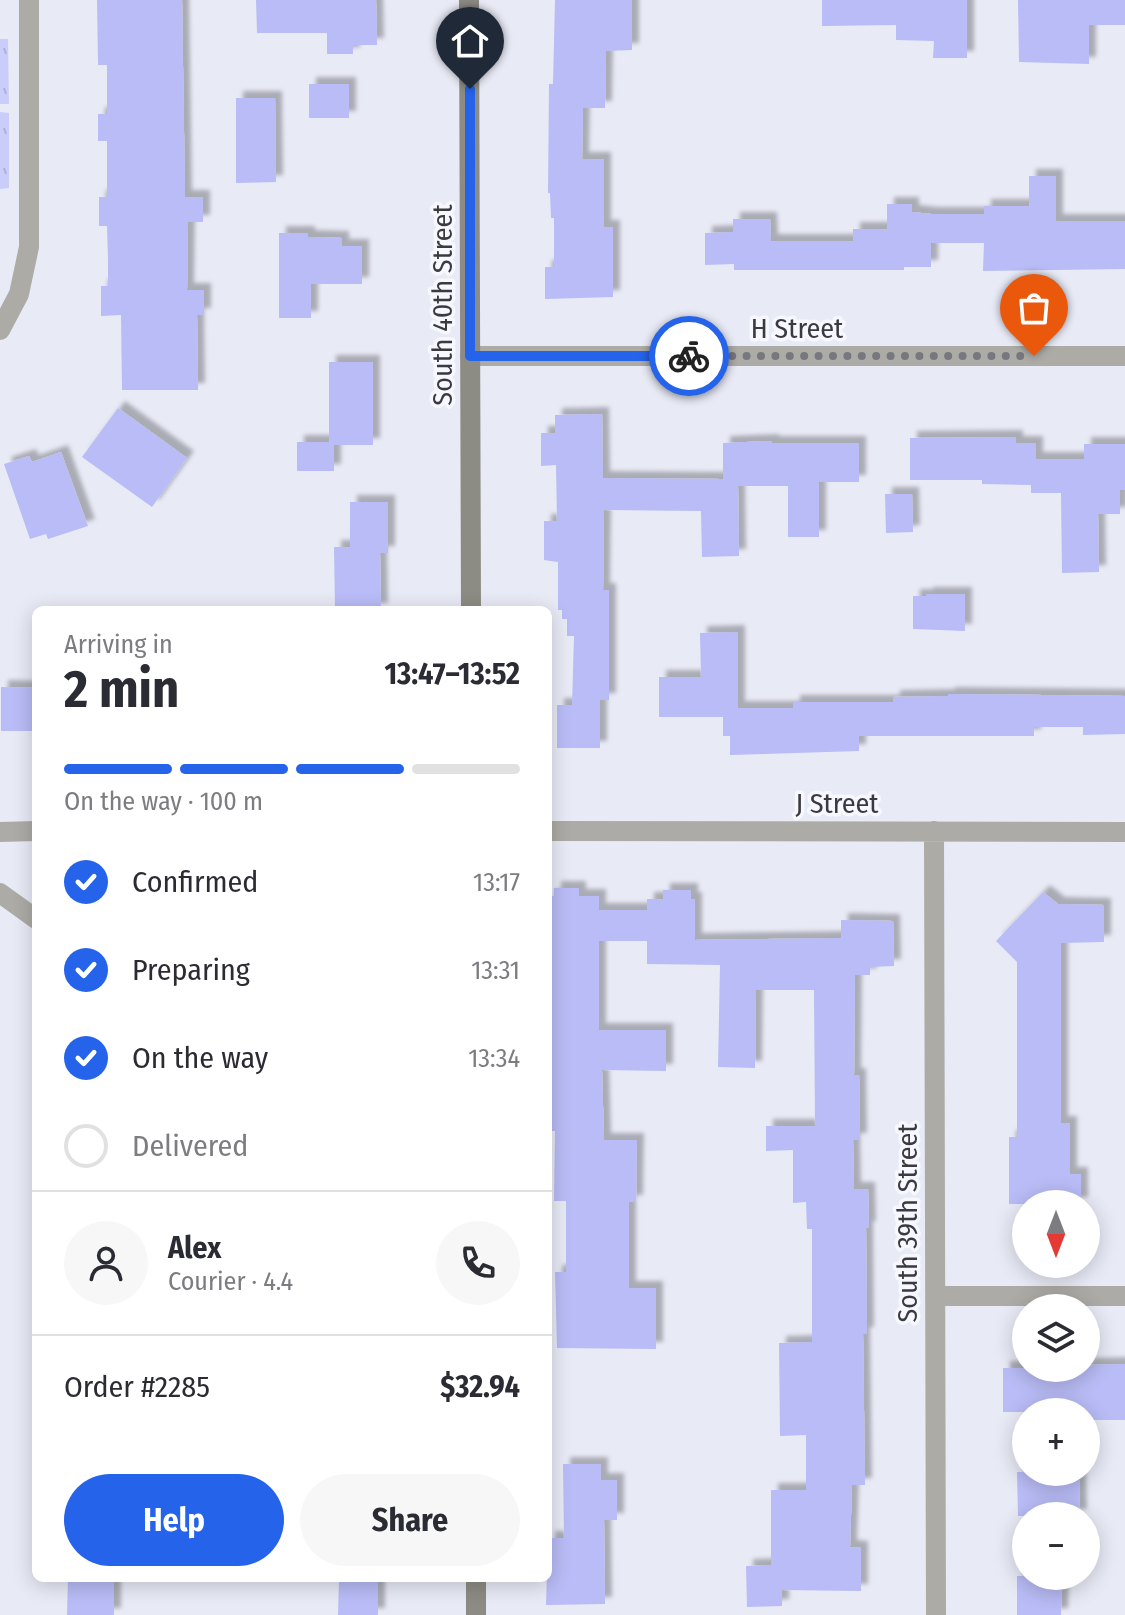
<!DOCTYPE html>
<html lang="en">
<head>
<meta charset="utf-8">
<style>
  :root { --surface:#fff; --page:#f7f7f7; --text:#2b2b33; --muted:#7c7c81; --line:#e1e1e2; --accent:#2563eb }
  body { margin:0; font-family:"Fira Sans Condensed",sans-serif; background:var(--page); color:var(--text); height:100vh; display:flex; flex-direction:column; font-size:30px; white-space:nowrap }
  * { box-sizing:border-box; margin:0 }
  p { font-size:26px; color:var(--muted) }
  .icon { flex:none; width:44px; height:44px; fill:none; stroke:currentColor; stroke-width:2; stroke-linecap:round; stroke-linejoin:round }
  .map { position:relative; flex:1; overflow:hidden }
  .panel { position:absolute; left:32px; top:606px; width:520px; height:976px; display:flex; flex-direction:column; background:var(--surface); border-radius:12px; box-shadow:0 4px 20px #0003 }
  .panel>* { flex:none }
  .needle { width:52px; rotate:180deg }
  .tools { position:absolute; left:1012px; top:1190px; display:grid; gap:16px }
  .tools a { display:grid; place-items:center; width:88px; height:88px; border-radius:50%; background:var(--surface); box-shadow:0 4px 20px #0003; font-size:40px }
  .pin { position:absolute; display:grid; place-items:center; width:68px; height:68px; color:#fff; margin:-82px -34px; border-radius:50% 50% 50% 0; rotate:-45deg; box-shadow:0 0 8px #0007 }
  .pin .icon { rotate:45deg }
  .courier { position:absolute; display:grid; place-items:center; width:80px; height:80px; margin:-40px; border:6px solid #2563eb; border-radius:50%; background:#fff; color:#222; box-shadow:0 2px 10px #0007 }
  .summary em { font-style:normal; font-weight:700 }
  .summary div { display:flex; flex-direction:column-reverse }
  .summary { display:flex; align-items:center; justify-content:space-between; height:136px; padding:0 32px }
  h1 { font-size:52px; font-weight:700; line-height:60px }
  .bar { display:grid; grid-template-columns:repeat(4,1fr); gap:12px 8px; align-content:center; height:96px; padding:0 32px }
  .bar i { height:10px; border-radius:6px; background:var(--line) }
  .bar .current { background:var(--accent) }
  .bar p { grid-column:span 4 }
  .line { display:flex; align-items:center; gap:20px; padding:0 32px; border-top:2px solid var(--line) }
  .line div { flex:1 }
  .round { display:grid; place-items:center; flex:none; width:84px; height:84px; border-radius:42px; background:var(--page) }
  ol { padding:0 32px; list-style:none }
  li { display:flex; align-items:center; gap:24px; height:88px }
  li p { margin-inline-start:auto }
  li .icon { padding:8px; border-radius:50%; background:var(--accent); color:#fff; stroke-width:4 }
  li:last-child { color:var(--muted) }
  li i { width:44px; height:44px; border:4px solid var(--line); border-radius:50% }
  .cta { display:flex; gap:16px; margin-top:auto; padding:16px 32px }
  .cta a { flex:1; height:92px; border-radius:48px; background:var(--accent); color:#fff; font-size:32px; font-weight:700; line-height:92px; text-align:center }
  .cta a+a { background:var(--page); color:var(--text) }
  .map>svg:first-child { display:block }
  .grass { fill:url(#grass-tufts) }
  .building { fill:#b9bcf6; filter:url(#shadow) }
  .lines { fill:none; stroke-linecap:round; stroke-linejoin:round }
  .street { stroke:#acaba6; stroke-width:20 }
  .secondary { stroke:#8d8c84; stroke-width:20 }
  .done { stroke:#77787f; stroke-width:8; stroke-dasharray:0 14.4 }
  .route { stroke:#2563eb; stroke-width:10 }
  .labels { text-anchor:middle; stroke-width:7; stroke-linejoin:round; paint-order:stroke }
  .street-label { font-size:28px; fill:#3a3a3f; stroke:#f7f7ff }
</style>
</head>
<body>
<div class="map">
<svg width="1125" height="1615" viewBox="0 0 1125 1615">
  <defs>
    <pattern id="grass-tufts" width="24" height="20" patternUnits="userSpaceOnUse" patternTransform="scale(2)"><rect width="24" height="20" fill="#cacdfa"/><path d="M3 7l-1-3M5 7V3M7 7l1-3M15 17l-1-3M17 17v-4M19 17l1-3" fill="none" stroke="#aeb1d7"/></pattern>
    <filter id="shadow"><feDropShadow dx="7" dy="-7" stdDeviation="2" flood-color="#0004"/></filter>
  </defs>
  <rect width="100%" height="100%" fill="#e8eaf6"/>
  <path class="grass" d="M0 39H8L9 104H0V112L9 113V188L0 189Z"/>
  <path class="building" d="M97 0H182L185 197H203V222H188L187 290H204V315H197L198 390H122L121 315 101 316V286H108V259L107 226H99V197H107V141H98V114H107V65H98Z
    M256 0H376L377 45H353V54H327V33H257Z
    M555 0H632V50L606 51 605 108H583L582 159H604V227H613V297L545 299V267H554V218H551L550 193H548L549 84H553Z
    M822 0H967V58H933L934 41 896 40V25L822 26Z
    M1018 0H1125V25H1089V64L1019 62Z
    M309 84H349V118H309Z
    M236 98H275L276 182 236 183Z
    M1029 176H1056V221H1125V269L983 271 984 243H931V267H904V270H734V264L705 265V233L733 232V219H770L771 241H853V229H887V204H912V212L931 214H984V206H1029Z
    M279 233H308V237L342 238V246H362V284H311V318H279Z
    M329 362H373V445H334V471H297V442H329Z
    M118 408 187 458 152 507 82 457Z
    M602 414 603 478 723 479V443L772 441V443H859V482H819V537H788V486H738L739 556 702 557 701 511 604 510 603 590H609V700H600V748H557V705H572L574 636H567V619H562V610H558V562L544 560V521H557L556 465 541 466V433H555V415Z
    M1016 437V443H1036V459H1084V444H1125V490H1120V514H1098L1099 572 1062 573 1061 493H1031V485L982 484V480H910V438Z
    M61 452 88 526 48 539 46 534 30 539 4 464 29 456 32 462Z
    M885 494H912L913 532 886 533Z
    M350 502H388V553H380L381 610H335L334 547H350Z
    M926 594H965V631L913 629V596H926Z
    M738 632V708H793V702H893V697L948 696V694L1125 696V734L1083 735V727H1034V736H859V751L730 755V736H723V717H659V677H701L700 633Z
    M1 687 36 688V731H1Z
    M554 888H579V896H599V910H647V899H663V890H691V899H695V940L841 938V920L893 921 894 966 870 967V975H855L854 1075H859L860 1140H853L854 1189H868L869 1228H866L867 1334H863L865 1485H852L850 1547 861 1548V1591L782 1590V1606L747 1607 746 1566 771 1565V1490H806V1435L780 1436 779 1343 812 1342V1229H807L806 1202 793 1203V1150L766 1151V1126H815L814 990H756L755 1068 718 1067 720 965 647 964V941H599V1030H666V1071L602 1070 604 1140H637L636 1202H629V1288H656V1349L557 1348 555 1272H566V1201H554L555 1131H548V896H554Z
    M1043 892 1058 904 1104 905V942L1061 943V1123H1070V1174H1081V1204H1009V1137H1017V962L996 941Z
    M1125 1364V1420H1086V1412H1003V1368H1086V1365Z
    M563 1464H601V1480H617V1520H604L605 1604 546 1605 548 1538H564Z
    M1017 1472H1063V1479H1079L1080 1516H1018Z
    M1017 1576H1062L1061 1615H1017Z
    M68 1578H114V1615H67Z
    M339 1579H378V1615H338Z"/>
  <g class="lines">
    <path class="street" d="M0 330 19 294 29 247V0
      M470 356H1125
      M548 831 1125 832
      M934 831 936 1615
      M0 832 36 831
      M0 893 36 919
      M936 1296H1125"/>
    <path class="secondary" d="M469 0 471 610
      M476 1578V1615"/>
  </g>
  <g class="lines">
    <path class="done" d="M689 356H1034"/>
    <path class="route" d="M470 89V356H689"/>
  </g>
  <g class="labels">
    <g class="street-label">
      <text transform="translate(442 305) rotate(-90)" y="10">South 40th Street</text>
      <text x="797" y="338">H Street</text>
      <text x="837" y="813">J Street</text>
      <text transform="translate(907 1223) rotate(-90)" y="10">South 39th Street</text>
    </g>
  </g>
</svg>
<div class="tools">
<a><svg class="needle" viewBox="-14 -14 28 28"><path d="M0-13l5 13h-10z" fill="#e53935"/><path d="M0 13l5-13h-10z" fill="#7c7c81"/></svg></a>
<a><svg class="icon" aria-label="layers" viewBox="0 0 24 24"><path d="M12 4l9 5-9 5-9-5zM3 14l9 5 9-5"/></svg></a>
<a>+</a>
<a>−</a>
</div>
<div class="pin" style="left:1034px;top:356px;background:#ea580c"><svg class="icon" aria-label="bag" viewBox="0 0 24 24"><path d="M5 8h14l-1 12H6zM9 8a3 3 0 0 1 6 0"/></svg></div>
<div class="pin" style="left:470px;top:89px;background:#1f2937"><svg class="icon" aria-label="home" viewBox="0 0 24 24"><path d="M3 11l9-7 9 7M6 9v11h12V9"/></svg></div>
<div class="courier" style="left:689px;top:356px"><svg class="icon" aria-label="bike" viewBox="0 0 24 24"><circle cx="6" cy="16" r="4"/><circle cx="18" cy="16" r="4"/><path d="M6 16l4-8h5l3 8M10 8l3 8H6M13 5h3"/></svg></div>
<section class="panel">
<div class="summary"><div><h1>2 min</h1><p>Arriving in</p></div><em>13:47–13:52</em></div>
<div class="bar"><i class="current"></i><i class="current"></i><i class="current"></i><i></i><p>On the way · 100 m</p></div>
<ol>
<li><svg class="icon" aria-label="check" viewBox="0 0 24 24"><path d="M5 12l5 5 9-10"/></svg>Confirmed<p>13:17</p></li>
<li><svg class="icon" aria-label="check" viewBox="0 0 24 24"><path d="M5 12l5 5 9-10"/></svg>Preparing<p>13:31</p></li>
<li><svg class="icon" aria-label="check" viewBox="0 0 24 24"><path d="M5 12l5 5 9-10"/></svg>On the way<p>13:34</p></li>
<li><i></i>Delivered</li>
</ol>
<div class="line" style="height:144px"><a class="round"><svg class="icon" aria-label="person" viewBox="0 0 24 24"><circle cx="12" cy="8" r="4"/><path d="M4 21q1-7 8-7t8 7"/></svg></a><div><b>Alex</b><p>Courier · 4.4</p></div><a class="round"><svg class="icon" aria-label="phone" viewBox="0 0 24 24"><path d="M5 4h4l2 5-3 2q2 4 5 5l2-3 5 2v4C11 20 4 13 5 4z"/></svg></a></div>
<div class="line" style="height:104px"><div>Order #2285</div><b>$32.94</b></div>
<div class="cta"><a>Help</a><a>Share</a></div>
</section>
</div>
</body>
</html>
